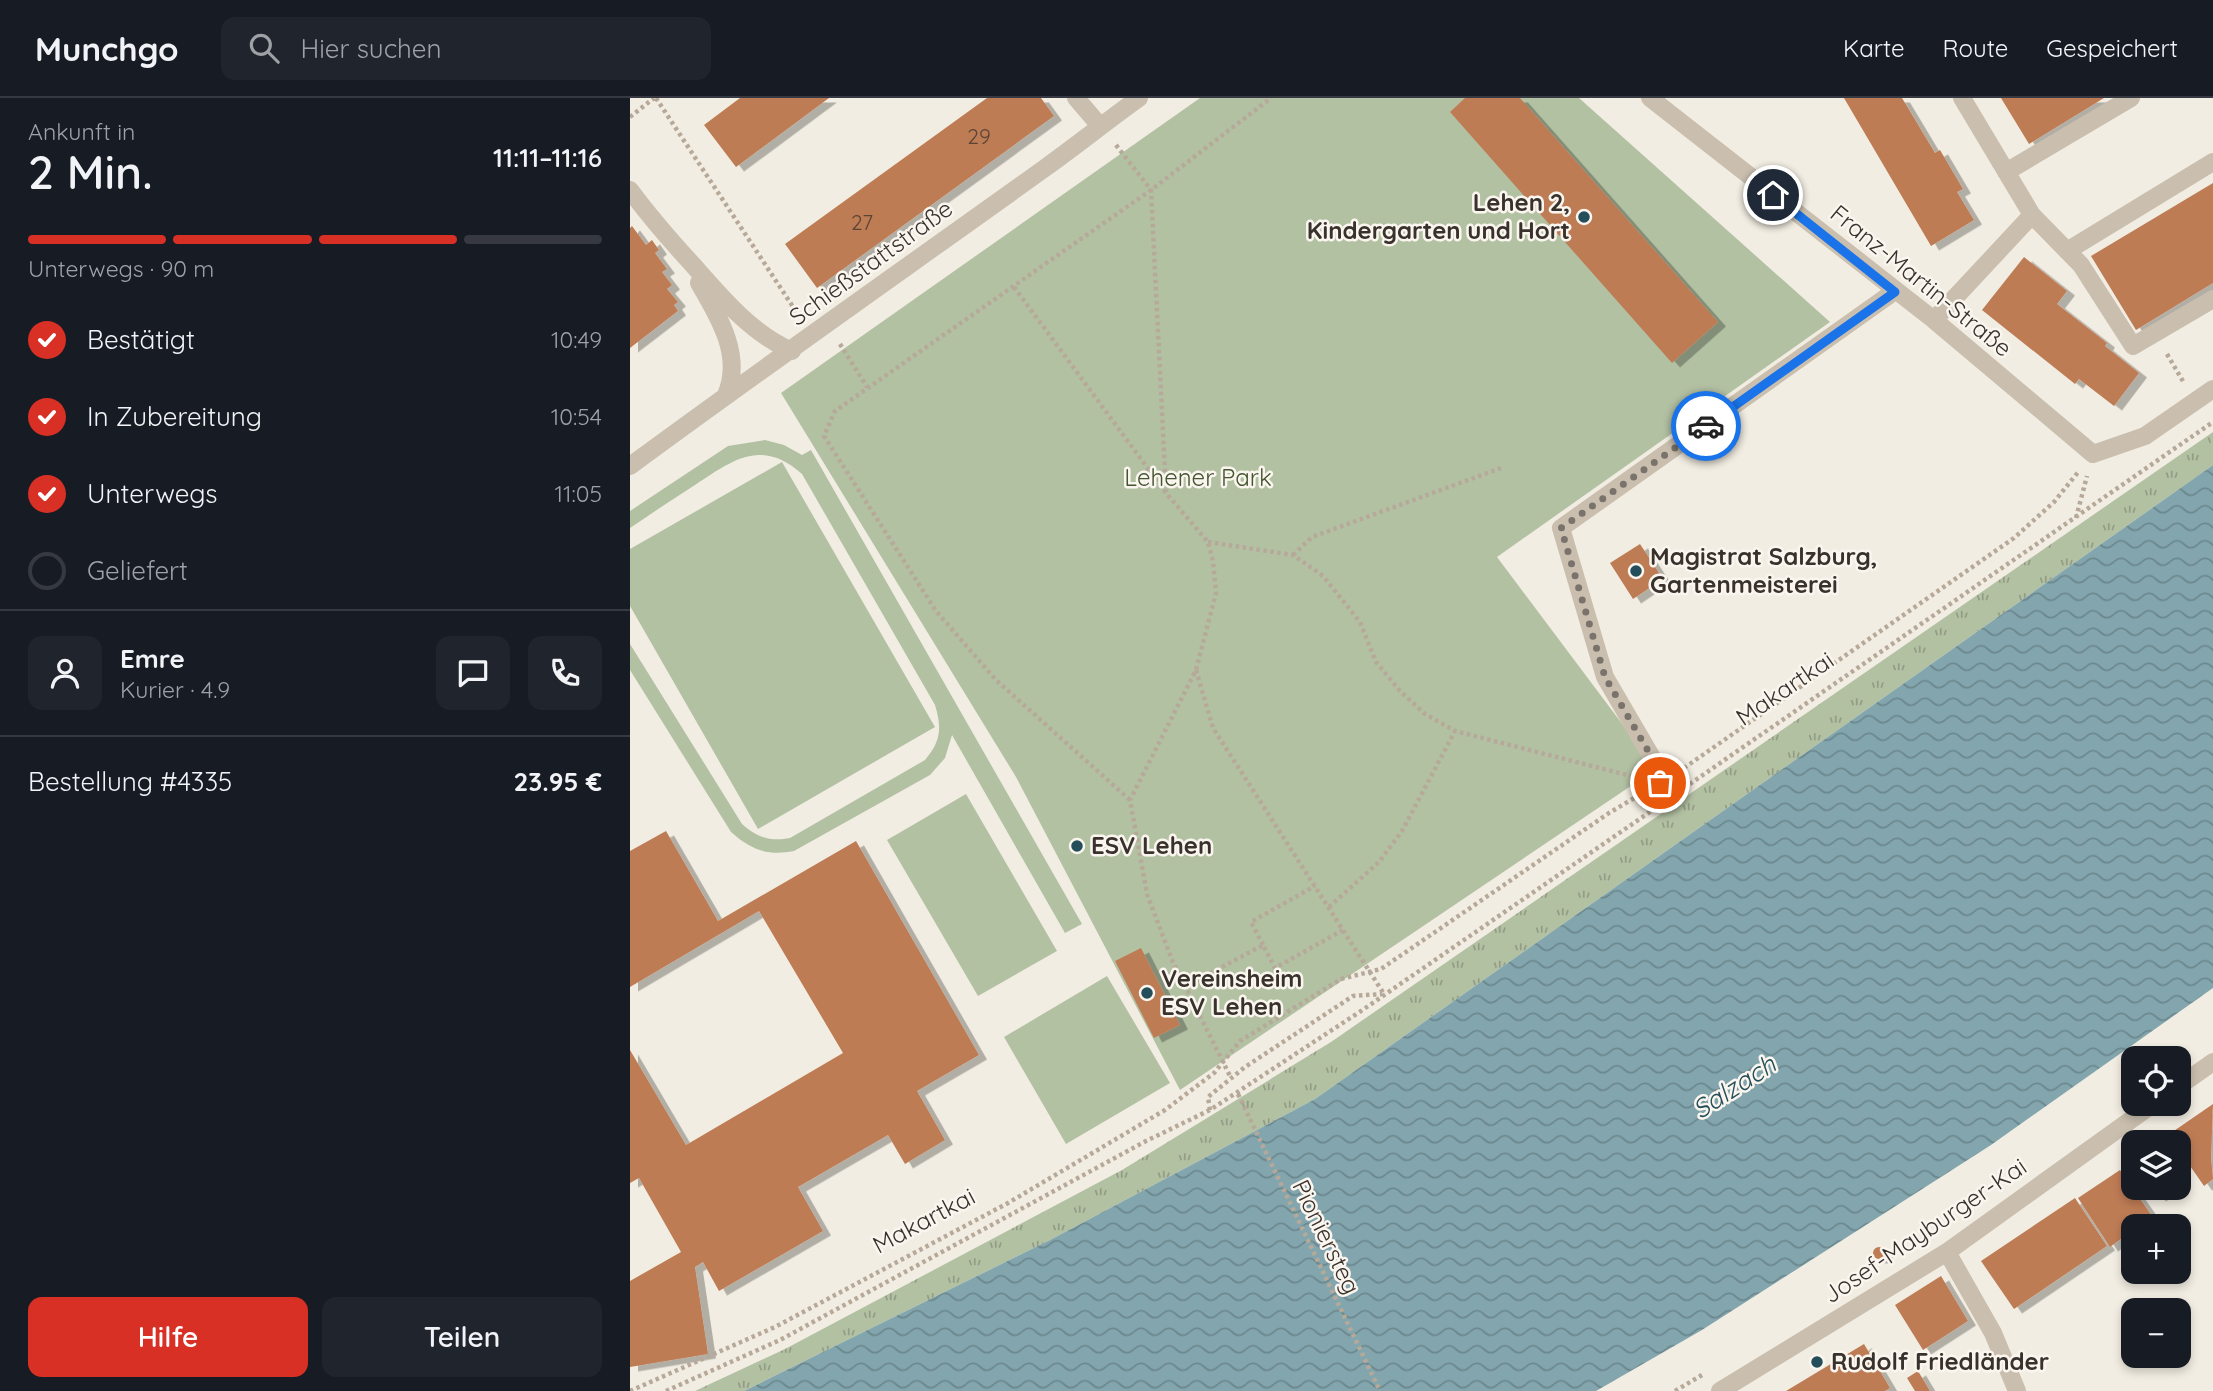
<!DOCTYPE html>
<html lang="de">
<head>
<meta charset="utf-8">
<style>
  :root { --surface:#171b24; --page:#20242c; --text:#f1f3f6; --muted:#9ea1a6; --line:#363941; --accent:#d93025 }
  body { margin:0; font-family:Quicksand,sans-serif; background:var(--page); color:var(--text); height:100vh; display:flex; flex-direction:column; font-size:26px; white-space:nowrap }
  * { box-sizing:border-box; margin:0 }
  p { font-size:23px; color:var(--muted) }
  .icon { flex:none; width:38px; height:38px; fill:none; stroke:currentColor; stroke-width:2; stroke-linecap:round; stroke-linejoin:round }
  .map { position:relative; flex:1; overflow:hidden }
  .details { display:flex; flex-direction:column; background:var(--surface); width:630px }
  .details>* { flex:none }
  .controls { position:absolute; left:1491px; top:948px; display:grid; gap:14px }
  .controls a { display:grid; place-items:center; width:70px; height:70px; border-radius:14px; background:var(--surface); box-shadow:0 4px 10px #0003; font-size:35px }
  .pin { position:absolute; display:grid; place-items:center; width:60px; height:60px; color:#fff; margin:-30px; border:4px solid #fff; border-radius:50%; box-shadow:0 2px 7px #0007 }
  .courier { position:absolute; display:grid; place-items:center; width:70px; height:70px; margin:-35px; border:5px solid #1a73e8; border-radius:50%; background:#fff; color:#222; box-shadow:0 2px 9px #0007 }
  .head em { font-style:normal; font-weight:600 }
  .head div { display:flex; flex-direction:column-reverse }
  .head { display:flex; align-items:center; justify-content:space-between; height:119px; padding:0 28px }
  h1 { font-size:46px; font-weight:600; line-height:52px }
  .bar { display:grid; grid-template-columns:repeat(4,1fr); gap:10px 7px; align-content:center; height:84px; padding:0 28px }
  .bar i { height:9px; border-radius:5px; background:var(--line) }
  .bar .active { background:var(--accent) }
  .bar p { grid-column:span 4 }
  .line { display:flex; align-items:center; gap:18px; padding:0 28px; border-top:2px solid var(--line) }
  .line div { flex:1 }
  .round { display:grid; place-items:center; flex:none; width:74px; height:74px; border-radius:14px; background:var(--page) }
  ol { padding:0 28px; list-style:none }
  li { display:flex; align-items:center; gap:21px; height:77px }
  li p { margin-inline-start:auto }
  li .icon { padding:7px; border-radius:50%; background:var(--accent); color:#fff; stroke-width:4 }
  li:last-child { color:var(--muted) }
  li i { width:38px; height:38px; border:4px solid var(--line); border-radius:50% }
  .primary-button { display:flex; gap:14px; margin-top:auto; padding:14px 28px }
  .primary-button a { flex:1; height:80px; border-radius:14px; background:var(--accent); color:#fff; font-size:28px; font-weight:600; line-height:80px; text-align:center }
  .primary-button a+a { background:var(--page); color:var(--text) }
  header { display:flex; align-items:center; gap:42px; box-sizing:border-box; height:98px; padding:0 35px; background:var(--surface); border-bottom:2px solid var(--line) }
  header strong { font-size:33px }
  nav { display:flex; gap:38px; margin-inline-start:auto; font-size:24px }
  .search { width:490px; height:63px; background:var(--page); display:flex; align-items:center; gap:18px; box-sizing:border-box; padding:0 24px; border-radius:14px; color:var(--muted); font-size:26px }
  main { display:flex; flex:1; min-height:0 }
  .map>svg:first-child { display:block }
  .grass { fill:url(#grass-tufts) }
  .park { fill:#b3c1a3 }
  .water { fill:url(#water-waves) }
  .building { fill:#be7c55; filter:url(#shadow) }
  .lines { fill:none; stroke-linecap:round; stroke-linejoin:round }
  .path { stroke:#b6a999; stroke-width:4.5; stroke-dasharray:3.5 3.5; stroke-linecap:butt }
  .minor { stroke:#cabfae; stroke-width:18 }
  .done { stroke:#7a736c; stroke-width:7; stroke-dasharray:0 12.6 }
  .route { stroke:#1a73e8; stroke-width:9 }
  .poi-dot { fill:#244e59; stroke:#faf6ef; stroke-width:2.5 }
  .labels { text-anchor:middle; stroke-width:5; stroke-linejoin:round; paint-order:stroke }
  .number-label { font-size:21px; fill:#5a4436 }
  .poi-label { font-size:24px; font-weight:bold; fill:#39322c; stroke:#faf6ef; text-anchor:start }
  .street-label { font-size:24px; fill:#39322c; stroke:#faf6ef }
  .park-label { font-size:24px; fill:#445631; stroke:#faf6ef }
  .water-label { font-size:26px; font-style:italic; fill:#244e59; stroke:#faf6ef }
</style>
</head>
<body>
<header>
<strong>Munchgo</strong>
<div class="search"><svg class="icon" aria-label="search" viewBox="0 0 24 24"><circle cx="10" cy="10" r="6"/><path d="M15 15l6 6"/></svg>Hier suchen</div>
<nav><a>Karte</a><a>Route</a><a>Gespeichert</a></nav>
</header>
<main>
<section class="details">
<div class="head"><div><h1>2 Min.</h1><p>Ankunft in</p></div><em>11:11–11:16</em></div>
<div class="bar"><i class="active"></i><i class="active"></i><i class="active"></i><i></i><p>Unterwegs · 90 m</p></div>
<ol>
<li><svg class="icon" aria-label="check" viewBox="0 0 24 24"><path d="M5 12l5 5 9-10"/></svg>Bestätigt<p>10:49</p></li>
<li><svg class="icon" aria-label="check" viewBox="0 0 24 24"><path d="M5 12l5 5 9-10"/></svg>In Zubereitung<p>10:54</p></li>
<li><svg class="icon" aria-label="check" viewBox="0 0 24 24"><path d="M5 12l5 5 9-10"/></svg>Unterwegs<p>11:05</p></li>
<li><i></i>Geliefert</li>
</ol>
<div class="line" style="height:126px"><a class="round"><svg class="icon" aria-label="person" viewBox="0 0 24 24"><circle cx="12" cy="8" r="4"/><path d="M4 21q1-7 8-7t8 7"/></svg></a><div><b>Emre</b><p>Kurier · 4.9</p></div><a class="round"><svg class="icon" aria-label="chat" viewBox="0 0 24 24"><path d="M4 5h16v11H9l-5 4z"/></svg></a><a class="round"><svg class="icon" aria-label="phone" viewBox="0 0 24 24"><path d="M5 4h4l2 5-3 2q2 4 5 5l2-3 5 2v4C11 20 4 13 5 4z"/></svg></a></div>
<div class="line" style="height:91px"><div>Bestellung #4335</div><b>23.95 €</b></div>
<div class="primary-button"><a>Hilfe</a><a>Teilen</a></div>
</section>
<div class="map">
<svg width="1583" height="1293" viewBox="0 0 1583 1293">
  <defs>
    <pattern id="grass-tufts" width="24" height="20" patternUnits="userSpaceOnUse" patternTransform="scale(1.75)"><rect width="24" height="20" fill="#b3c1a3"/><path d="M3 7l-1-3M5 7V3M7 7l1-3M15 17l-1-3M17 17v-4M19 17l1-3" fill="none" stroke="#939d85"/></pattern>
    <pattern id="water-waves" width="16" height="10" patternUnits="userSpaceOnUse" patternTransform="scale(1.75)"><rect width="16" height="10" fill="#83a6ae"/><path d="M0 5q4-4 8 0t8 0" fill="none" stroke="#6c888e"/></pattern>
    <filter id="shadow"><feDropShadow dx="8" dy="4.5" stdDeviation="0" flood-color="#0004"/></filter>
  </defs>
  <rect width="100%" height="100%" fill="#f2ede2"/>
  <path class="grass" d="M1583 334V367L685 1001 420 1142 114 1293H65L155 1251 492 1072 701 944Z"/>
  <path class="park" d="M570 0H949L1200 224 867 459 1026 671 550 992 386 679 151 295Z
    M135 342 154 347 172 357 181 352 452 826 435 835 322 637 315 660 300 677 164 753C138 758 121 752 101 734L0 572V546L112 726C126 739 140 744 160 740L295 662C311 643 312 630 305 607L172 376C131 340 103 362 65 387 43 401 22 415 0 430V413L98 348Z
    M152 364 305 629 128 731 0 508V451Z
    M336 696 427 853 348 898 257 742Z
    M477 878 540 985 436 1046 374 939Z"/>
  <path class="water" d="M1583 367V890L1361 1047 1072 1232 966 1293H114L420 1142 685 1001Z"/>
  <path class="building" d="M110 0H199L106 69 74 27Z
    M357 0H411L424 18 187 190 155 146Z
    M835 0H890L1088 224 1042 265 820 14Z
    M1214 0H1272L1305 55 1310 52 1333 91 1327 94 1344 122 1301 148Z
    M1371 0H1474L1399 46Z
    M1583 85V185L1506 232 1461 158Z
    M2 128 16 147 22 142 29 152 25 155 37 171 32 174 42 187 37 191 48 204 44 207 48 213 0 250V130Z
    M1394 159 1437 193 1427 206 1477 245 1475 248 1509 275 1484 308 1449 281 1445 286 1352 212Z
    M1010 446 1033 481 1003 501 980 465Z
    M36 733 88 823 226 743 349 957 287 993 315 1042 275 1066 258 1037 168 1089 193 1133 89 1193 73 1164 65 1169 78 1256 0 1269V1183L51 1154 9 1080 0 1085V952L56 1047 213 955 129 813 0 889V753Z
    M511 850 550 927 524 940 485 863Z
    M1583 1006 1581 1060 1583 1081 1574 1088 1549 1052V1045H1543L1538 1037Z
    M1490 1072 1522 1118 1508 1129H1503V1132L1480 1149 1448 1100Z
    M1521 1090H1540L1528 1099Z
    M1445 1100 1477 1148 1384 1211 1351 1163Z
    M1243 1155a6 6 0 1 1 12 0a6 6 0 1 1-12 0Z
    M1311 1178 1338 1223 1293 1252 1265 1207Z
    M1234 1246 1260 1290 1255 1293H1156Z
    M1288 1273 1300 1293H1285L1277 1280Z"/>
  <g class="lines">
    <path class="path" d="M26 0 169 218
      M0 19 24 0
      M486 47 521 92 536 394
      M384 189 536 395 578 444 583 463 586 495 566 572 500 702 517 796 542 862 601 980
      M210 246 237 289
      M1537 256 1554 285
      M1446 420 1457 378
      M578 444 663 457 693 478 730 524 746 564 770 593 795 616 825 633 1005 679
      M663 457 682 439 871 370
      M566 572 583 630 754 896
      M1054 670 1384 440 1424 404 1449 373
      M1054 690 1583 324
      M500 702 366 582 306 513 194 338 205 313 521 92 641 0
      M699 809 749 764 772 733 825 633
      M633 847 621 824 685 788
      M555 889 633 847 645 870 713 832
      M608 996 750 1293
      M580 1012 578 999 615 969 723 898 752 896
      M0 1293 145 1229 378 1105 535 1012 584 975 610 943 711 881 751 871 979 715 1011 696
      M36 1293 150 1242 516 1043 580 1012 731 913 1027 709
      M1045 1293 1072 1277"/>
    <path class="minor" d="M446 0 470 28
      M1020 0 1304 222 1463 356 1515 338 1583 291
      M1332 0 1402 117
      M1376 74 1501 0
      M0 92C20 119 41 143 63 167 91 199 122 236 162 253
      M1437 153 1583 64
      M69 185C89 219 113 258 96 297
      M1304 222 1402 117 1451 167 1503 248 1583 201
      M0 368C137 267 277 169 415 70 447 47 477 23 509 0
      M1030 685 1031 675 975 579 931 430 1265 193
      M1549 988 1583 964
      M1317 1154 1363 1235 1387 1293
      M1090 1293 1317 1154 1523 1006"/>
  </g>
  <g class="lines">
    <path class="done" d="M1030 685 1031 675 975 579 931 430 1076 328"/>
    <path class="route" d="M1076 328 1265 194 1143 97"/>
  </g>
  <g class="poi-dot">
    <circle cx="954" cy="119" r="7"/>
    <circle cx="1006" cy="473" r="7"/>
    <circle cx="447" cy="748" r="7"/>
    <circle cx="517" cy="895" r="7"/>
    <circle cx="1187" cy="1264" r="7"/>
  </g>
  <g class="labels">
    <g class="number-label">
      <text x="349" y="46">29</text>
      <text x="232" y="132">27</text>
    </g>
    <g class="poi-label">
      <text x="940" y="113" text-anchor="end">Lehen 2,<tspan x="940" dy="28">Kindergarten und Hort</tspan></text>
      <text x="1020" y="467">Magistrat Salzburg,<tspan x="1020" dy="28">Gartenmeisterei</tspan></text>
      <text x="461" y="756">ESV Lehen</text>
      <text x="531" y="889">Vereinsheim<tspan x="531" dy="28">ESV Lehen</tspan></text>
      <text x="1201" y="1272">Rudolf Friedländer</text>
    </g>
    <g class="street-label">
      <text transform="translate(241 165) rotate(-36)" y="8">Schießstattstraße</text>
      <text transform="translate(1291 183) rotate(39)" y="8">Franz-Martin-Straße</text>
      <text transform="translate(1155 591) rotate(-34)" y="8">Makartkai</text>
      <text transform="translate(294 1123) rotate(-28)" y="8">Makartkai</text>
      <text transform="translate(1295 1133) rotate(-34)" y="8">Josef-Mayburger-Kai</text>
      <text transform="translate(696 1139) rotate(64)" y="8">Pioniersteg</text>
    </g>
    <g class="park-label">
      <text x="568" y="388">Lehener Park</text>
    </g>
    <g class="water-label">
      <text transform="translate(1104 989) rotate(-33)" y="9">Salzach</text>
    </g>
  </g>
</svg>
<div class="controls">
<a><svg class="icon" aria-label="locate" viewBox="0 0 24 24"><circle cx="12" cy="12" r="6"/><path d="M12 2v4M12 18v4M2 12h4M18 12h4"/></svg></a>
<a><svg class="icon" aria-label="layers" viewBox="0 0 24 24"><path d="M12 4l9 5-9 5-9-5zM3 14l9 5 9-5"/></svg></a>
<a>+</a>
<a>−</a>
</div>
<div class="pin" style="left:1030px;top:685px;background:#ea580c"><svg class="icon" aria-label="bag" viewBox="0 0 24 24"><path d="M5 8h14l-1 12H6zM9 8a3 3 0 0 1 6 0"/></svg></div>
<div class="pin" style="left:1143px;top:97px;background:#1f2937"><svg class="icon" aria-label="home" viewBox="0 0 24 24"><path d="M3 11l9-7 9 7M6 9v11h12V9"/></svg></div>
<div class="courier" style="left:1076px;top:328px"><svg class="icon" aria-label="car" viewBox="0 0 24 24"><path d="M5 17H2v-5l4-1 3-4h7l3 4 3 1v5h-3M9 17h6M6 11h13"/><circle cx="7" cy="17" r="2"/><circle cx="17" cy="17" r="2"/></svg></div>
</div>
</main>
</body>
</html>
